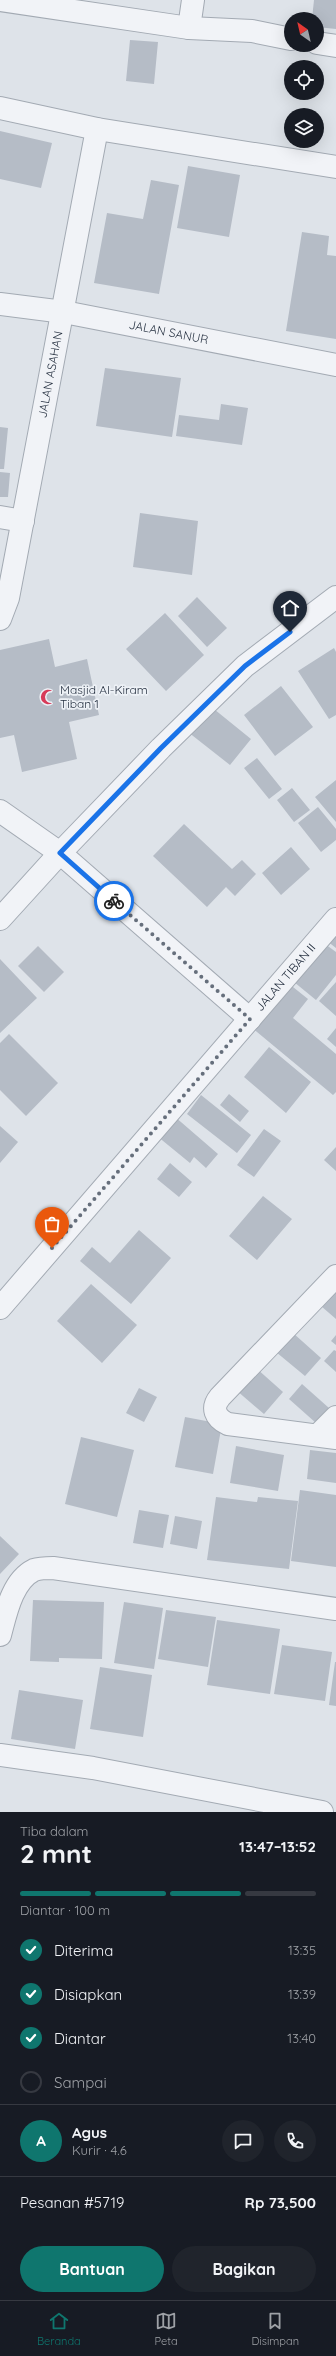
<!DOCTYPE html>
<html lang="id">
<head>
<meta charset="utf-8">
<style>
  :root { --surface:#171b24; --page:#20242c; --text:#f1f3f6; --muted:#9ea1a6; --line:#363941; --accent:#0f766e }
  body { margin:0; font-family:Quicksand,sans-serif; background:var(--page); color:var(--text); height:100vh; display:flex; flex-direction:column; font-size:15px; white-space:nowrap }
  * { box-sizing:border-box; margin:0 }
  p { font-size:13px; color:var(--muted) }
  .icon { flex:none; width:22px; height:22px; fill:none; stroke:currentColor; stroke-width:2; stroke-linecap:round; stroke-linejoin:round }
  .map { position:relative; height:1812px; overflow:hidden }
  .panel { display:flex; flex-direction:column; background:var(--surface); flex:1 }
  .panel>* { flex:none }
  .needle { width:26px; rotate:326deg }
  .controls { position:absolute; left:284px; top:12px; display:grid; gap:8px }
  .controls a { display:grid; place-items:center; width:40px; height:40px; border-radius:50%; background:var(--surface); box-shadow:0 4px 16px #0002; font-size:20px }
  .pin { position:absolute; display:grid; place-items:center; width:34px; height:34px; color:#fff; margin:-41px -17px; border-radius:50% 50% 50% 0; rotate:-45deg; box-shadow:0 0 4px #0007 }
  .pin .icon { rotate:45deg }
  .courier { position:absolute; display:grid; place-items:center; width:40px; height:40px; margin:-20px; border:3px solid #1a73e8; border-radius:50%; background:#fff; color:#222; box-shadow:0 1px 5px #0007 }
  .head em { font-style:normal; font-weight:700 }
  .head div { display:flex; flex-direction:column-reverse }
  .head { display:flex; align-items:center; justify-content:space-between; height:68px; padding:0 20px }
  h1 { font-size:26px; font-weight:700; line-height:30px }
  .bar { display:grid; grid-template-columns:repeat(4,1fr); gap:6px 4px; align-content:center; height:48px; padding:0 20px }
  .bar i { height:5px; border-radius:3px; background:var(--line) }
  .bar .selected { background:var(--accent) }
  .bar p { grid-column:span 4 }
  .line { display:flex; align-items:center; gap:10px; padding:0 20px; border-top:1px solid var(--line) }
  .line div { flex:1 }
  .round { display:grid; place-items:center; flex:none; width:42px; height:42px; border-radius:21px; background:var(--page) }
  ol { padding:0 20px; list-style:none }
  li { display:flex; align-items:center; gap:12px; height:44px }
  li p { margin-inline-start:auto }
  li .icon { padding:4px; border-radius:50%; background:var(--accent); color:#fff; stroke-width:4 }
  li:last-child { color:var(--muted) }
  li i { width:22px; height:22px; border:2px solid var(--line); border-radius:50% }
  .action { display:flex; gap:8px; margin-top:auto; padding:8px 20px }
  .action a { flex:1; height:46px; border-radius:24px; background:var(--accent); color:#fff; font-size:16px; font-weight:700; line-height:46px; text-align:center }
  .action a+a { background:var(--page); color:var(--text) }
  .menu { display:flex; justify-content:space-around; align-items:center; height:56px; border-top:1px solid var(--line); background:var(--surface); font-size:11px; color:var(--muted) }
  .menu a { display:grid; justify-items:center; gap:2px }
  .menu .selected { color:var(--accent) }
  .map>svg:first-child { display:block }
  .building { fill:#b5bcc6 }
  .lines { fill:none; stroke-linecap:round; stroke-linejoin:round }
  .minor-casing { stroke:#a3aab3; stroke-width:24 }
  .tertiary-casing { stroke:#a3aab3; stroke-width:24 }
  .minor { stroke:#f1f3f7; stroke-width:22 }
  .tertiary { stroke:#f1f3f7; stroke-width:22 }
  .done { stroke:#666f7c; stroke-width:4; stroke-dasharray:0 7.2 }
  .route { stroke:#1a73e8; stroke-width:5 }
  .labels { text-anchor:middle; stroke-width:3.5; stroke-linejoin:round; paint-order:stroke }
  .street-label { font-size:12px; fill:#263141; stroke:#edf1f6 }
  .poi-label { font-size:12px; fill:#263141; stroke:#edf1f6; text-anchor:start }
</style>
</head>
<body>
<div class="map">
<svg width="336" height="1812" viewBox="0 0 336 1812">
  <rect width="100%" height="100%" fill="#dee3e9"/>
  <path class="building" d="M314 0H336V29L317 27V19H312Z
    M130 40 158 42 154 84 126 81Z
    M0 131 52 143 41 188 0 179Z
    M188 166 240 175 229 237 177 228Z
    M151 180 179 185 159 294 94 283 107 213 143 219Z
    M302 232 329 236 327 255 336 256V339L286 331Z
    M105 368 181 378 172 437 96 426Z
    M221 404 248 408 242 445 176 436 179 415 219 420Z
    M0 427 8 428 4 469H0Z
    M0 472 10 473 8 497H0Z
    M140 513 198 521 192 575 133 567Z
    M197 597 227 628 207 647 178 616Z
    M165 613 204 655 166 691 126 649Z
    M49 639 55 667 87 659 99 715 69 722 77 759 22 772 14 735 0 738V650Z
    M334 648 336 652V715L329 719 298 671Z
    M281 686 313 727 275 756 244 715Z
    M209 705 251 739 230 765 188 732Z
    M257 758 282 789 269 799 244 768Z
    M336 780V822L315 797Z
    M292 788 310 810 294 822 277 800Z
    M318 807 336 829V840L321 852 298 823Z
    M184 824 232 869 242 860 256 874 235 896 226 887 207 907 153 856Z
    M291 847 310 869 281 895 262 873Z
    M336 930V948L327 941Z
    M325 944 336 952V975L316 1000 294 982Z
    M38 946 64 972 44 992 18 966Z
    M0 959 37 998 0 1033Z
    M336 982V1016L319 1001Z
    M288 983 308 999 293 1018 336 1054V1092L333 1095 251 1027Z
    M336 1028V1047L327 1039Z
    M9 1034 58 1083 26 1116 0 1090V1043Z
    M269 1047 311 1082 286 1113 244 1077Z
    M229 1094 249 1111 240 1122 220 1105Z
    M201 1095 251 1135 237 1153 187 1114Z
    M174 1116 218 1154 206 1168 194 1157 190 1163 157 1136Z
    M0 1126 18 1142 0 1163Z
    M264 1129 281 1141 254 1177 237 1165Z
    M336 1147V1171L324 1160Z
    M170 1163 192 1182 179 1197 157 1179Z
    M263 1196 292 1219 257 1260 229 1236Z
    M139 1230 171 1258 131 1304 80 1261 92 1247 110 1263Z
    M91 1284 137 1325 102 1363 57 1321Z
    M336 1288V1319L321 1306Z
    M293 1333 321 1358 305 1376 276 1352Z
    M336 1335V1345L331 1341Z
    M334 1350 336 1351V1372L324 1361Z
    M256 1368 283 1392 264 1414 236 1390Z
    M302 1384 329 1408 316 1423 289 1399Z
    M139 1388 157 1397 144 1422 126 1413Z
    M185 1417 222 1424 213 1474 175 1467Z
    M81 1437 134 1450 117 1517 65 1504Z
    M236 1446 284 1455 278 1491 230 1483Z
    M310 1450 336 1453V1483L307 1479Z
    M300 1490 336 1495V1567L291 1561Z
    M216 1497 257 1502 258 1497 298 1501 289 1569 207 1560Z
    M139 1510 169 1515 163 1548 133 1543Z
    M175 1516 202 1521 197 1549 170 1544Z
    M0 1536 19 1554 0 1574Z
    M33 1600 104 1602 102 1659 59 1658V1662L30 1661Z
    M124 1602 163 1608 154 1669 114 1663Z
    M166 1610 216 1617 208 1667 158 1659Z
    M217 1620 280 1629 270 1694 207 1685Z
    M282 1645 332 1652 325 1701 274 1694Z
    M335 1662H336V1706L329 1705Z
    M100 1667 152 1675 143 1737 90 1729Z
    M19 1690 83 1700 75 1749 11 1739Z"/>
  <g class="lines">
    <g class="minor-casing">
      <g id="minor">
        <path d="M0 0 189 28 252 31 291 39"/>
        <path d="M189 28 193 0"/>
        <path d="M317 43 336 46"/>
        <path d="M0 108 97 129 336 167"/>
        <path id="s1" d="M0 304 64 312 336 365"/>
        <path d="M0 517 23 521"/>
        <path id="s2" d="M0 619 8 598 97 129"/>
        <path d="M0 811 60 853 250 1019"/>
        <path d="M0 919 60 853 161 748 245 666 336 597"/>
        <path d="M336 1276 220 1397C211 1408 215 1418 228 1424L336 1438"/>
        <path d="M318 1435 336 1417"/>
        <path d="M0 1635C6 1613 12 1581 34 1570 40 1568 47 1568 53 1568L336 1609"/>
        <path d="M0 1755 93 1768 322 1812"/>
      </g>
    </g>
    <g class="tertiary-casing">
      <g id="tertiary">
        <path id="s3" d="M0 1308 336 919"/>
      </g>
    </g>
    <use href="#minor" class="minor"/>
    <use href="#tertiary" class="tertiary"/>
  </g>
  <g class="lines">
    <path class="done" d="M52 1248 250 1019 114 901"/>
    <path class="route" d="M114 901 60 853 161 748 245 666 290 632"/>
  </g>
  <defs>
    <g id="mosque-bare" transform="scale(1.2)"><path d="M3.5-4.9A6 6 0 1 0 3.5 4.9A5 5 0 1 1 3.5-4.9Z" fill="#d73a58" stroke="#edf1f6" stroke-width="2.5" paint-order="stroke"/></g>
  </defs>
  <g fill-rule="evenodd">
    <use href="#mosque-bare" x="48" y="697"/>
  </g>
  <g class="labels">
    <g class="street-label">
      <text dy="4" stroke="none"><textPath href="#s1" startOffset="171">JALAN SANUR</textPath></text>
      <text dy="4" stroke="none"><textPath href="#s2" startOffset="250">JALAN ASAHAN</textPath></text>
      <text dy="4" stroke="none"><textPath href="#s3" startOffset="437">JALAN TIBAN II</textPath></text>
    </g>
    <g class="poi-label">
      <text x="60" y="694">Masjid Al-Kiram<tspan x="60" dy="14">Tiban 1</tspan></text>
    </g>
  </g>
</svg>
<div class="controls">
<a><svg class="needle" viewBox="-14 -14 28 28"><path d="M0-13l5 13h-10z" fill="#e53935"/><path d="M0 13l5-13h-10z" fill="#9ea1a6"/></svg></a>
<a><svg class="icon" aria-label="locate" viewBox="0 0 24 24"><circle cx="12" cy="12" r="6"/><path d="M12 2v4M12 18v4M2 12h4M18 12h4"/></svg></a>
<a><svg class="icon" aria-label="layers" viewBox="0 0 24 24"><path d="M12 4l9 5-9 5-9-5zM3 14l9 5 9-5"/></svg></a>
</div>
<div class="pin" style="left:52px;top:1248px;background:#ea580c"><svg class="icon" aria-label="bag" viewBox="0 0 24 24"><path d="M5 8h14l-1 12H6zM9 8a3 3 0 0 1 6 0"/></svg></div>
<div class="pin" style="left:290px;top:632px;background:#1f2937"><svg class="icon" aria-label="home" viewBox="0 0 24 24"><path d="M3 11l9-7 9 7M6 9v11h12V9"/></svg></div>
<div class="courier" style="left:114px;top:901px"><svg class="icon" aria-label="bike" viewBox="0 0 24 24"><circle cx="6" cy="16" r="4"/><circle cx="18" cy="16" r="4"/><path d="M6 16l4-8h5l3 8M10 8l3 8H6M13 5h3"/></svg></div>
</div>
<section class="panel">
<div class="head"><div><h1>2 mnt</h1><p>Tiba dalam</p></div><em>13:47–13:52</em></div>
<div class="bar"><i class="selected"></i><i class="selected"></i><i class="selected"></i><i></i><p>Diantar · 100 m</p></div>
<ol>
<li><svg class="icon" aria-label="check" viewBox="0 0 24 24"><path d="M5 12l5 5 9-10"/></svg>Diterima<p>13:35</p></li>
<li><svg class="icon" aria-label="check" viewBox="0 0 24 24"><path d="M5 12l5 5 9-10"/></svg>Disiapkan<p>13:39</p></li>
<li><svg class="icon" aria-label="check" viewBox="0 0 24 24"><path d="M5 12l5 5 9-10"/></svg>Diantar<p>13:40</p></li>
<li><i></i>Sampai</li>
</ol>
<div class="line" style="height:72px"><b class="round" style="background:var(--accent);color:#fff">A</b><div><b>Agus</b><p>Kurir · 4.6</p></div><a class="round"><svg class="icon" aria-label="chat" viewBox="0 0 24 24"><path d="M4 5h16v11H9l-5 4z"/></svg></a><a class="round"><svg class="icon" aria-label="phone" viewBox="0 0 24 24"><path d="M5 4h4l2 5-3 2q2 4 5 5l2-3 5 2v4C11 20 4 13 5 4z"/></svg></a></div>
<div class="line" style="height:52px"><div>Pesanan #5719</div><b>Rp 73,500</b></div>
<div class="action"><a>Bantuan</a><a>Bagikan</a></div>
</section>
<nav class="menu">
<a class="selected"><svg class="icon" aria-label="home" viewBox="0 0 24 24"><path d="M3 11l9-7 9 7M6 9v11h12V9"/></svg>Beranda</a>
<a><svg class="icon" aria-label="map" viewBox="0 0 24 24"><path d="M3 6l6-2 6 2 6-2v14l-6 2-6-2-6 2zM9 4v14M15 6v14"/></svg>Peta</a>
<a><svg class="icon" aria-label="saved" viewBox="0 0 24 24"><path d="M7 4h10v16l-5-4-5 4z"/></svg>Disimpan</a>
</nav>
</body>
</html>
